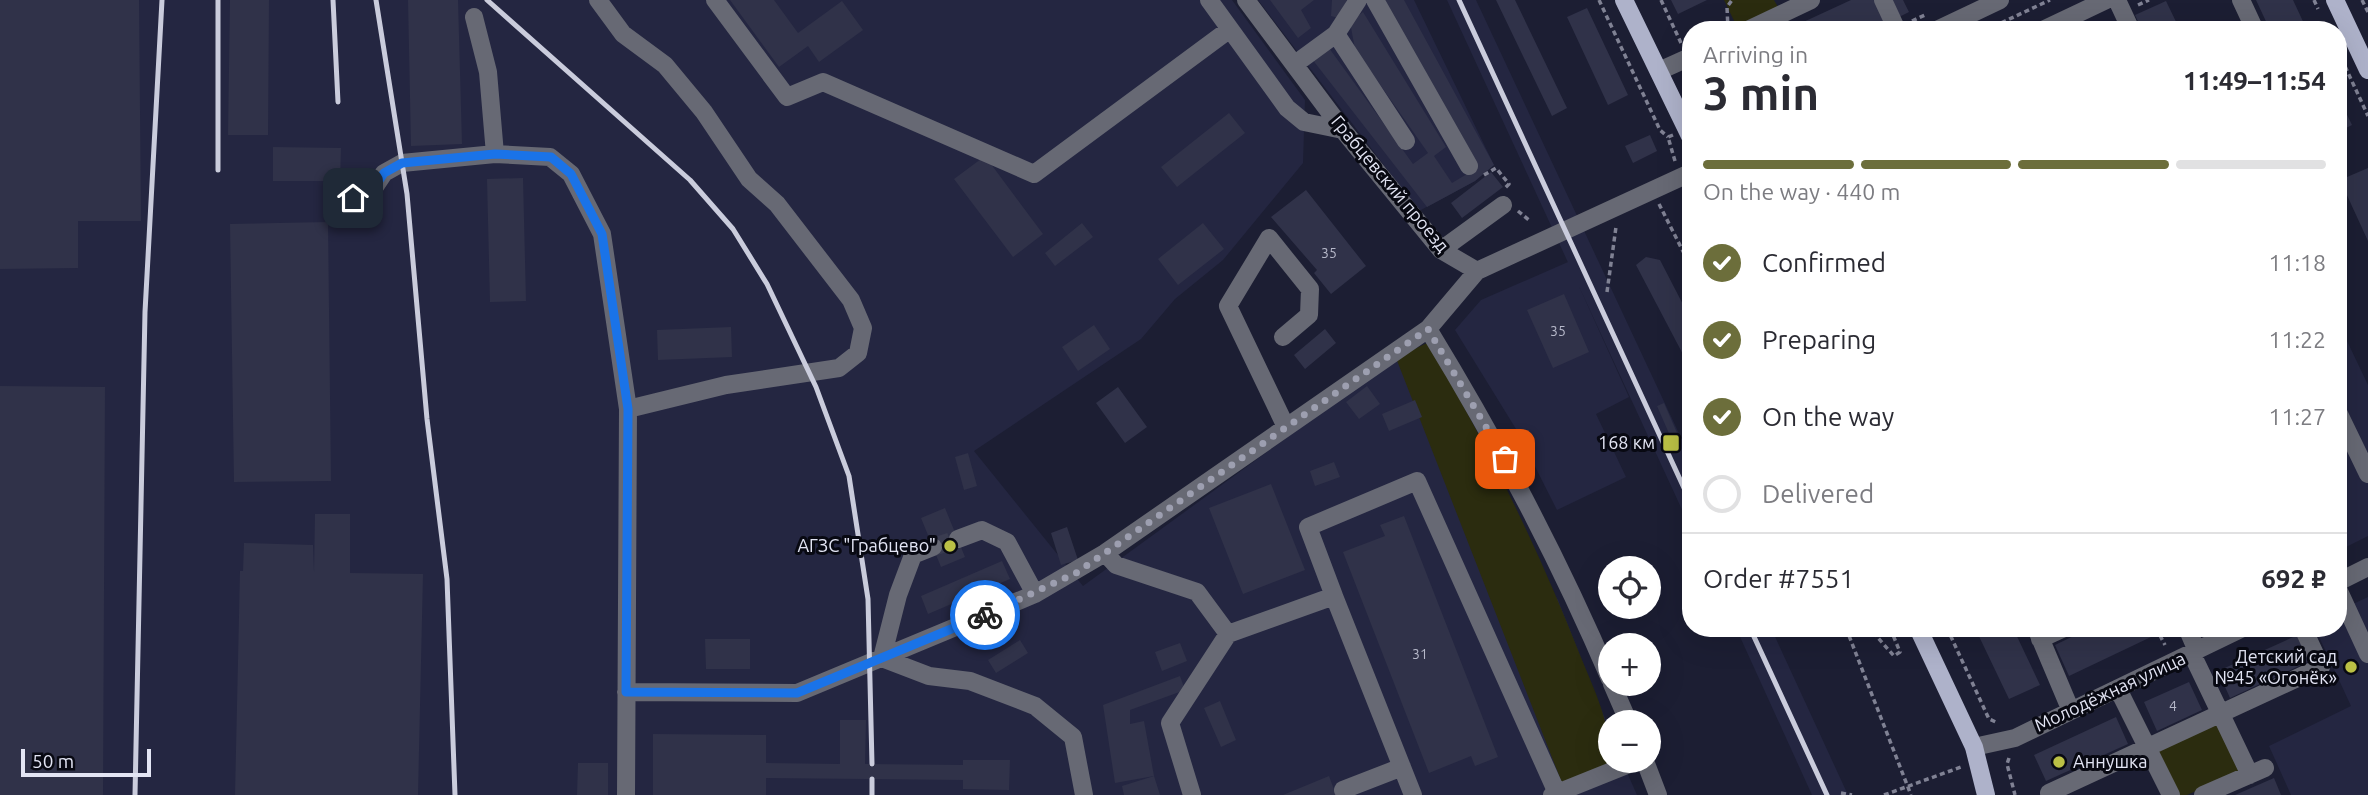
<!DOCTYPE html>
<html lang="en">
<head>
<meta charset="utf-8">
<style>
  :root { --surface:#fff; --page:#f2f2f3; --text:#2b2b33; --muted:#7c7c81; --line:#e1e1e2; --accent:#6c6e3b }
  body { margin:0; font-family:Ubuntu,sans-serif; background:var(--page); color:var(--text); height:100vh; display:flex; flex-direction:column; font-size:26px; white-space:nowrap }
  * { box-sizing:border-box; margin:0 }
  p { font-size:23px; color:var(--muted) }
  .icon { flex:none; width:38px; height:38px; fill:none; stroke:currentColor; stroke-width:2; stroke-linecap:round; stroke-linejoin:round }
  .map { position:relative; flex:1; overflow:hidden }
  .panel { position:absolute; left:1682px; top:21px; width:665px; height:616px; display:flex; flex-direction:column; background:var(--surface); border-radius:28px; box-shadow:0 7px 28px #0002 }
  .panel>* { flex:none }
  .controls { position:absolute; left:1598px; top:556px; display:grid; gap:14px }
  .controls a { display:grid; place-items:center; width:63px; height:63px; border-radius:50%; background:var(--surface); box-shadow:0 7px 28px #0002; font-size:35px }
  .scale { position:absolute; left:21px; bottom:18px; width:130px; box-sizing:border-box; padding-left:7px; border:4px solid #e3e5f4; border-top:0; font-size:19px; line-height:24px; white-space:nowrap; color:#e3e5f4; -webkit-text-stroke:5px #080912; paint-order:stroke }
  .pin { position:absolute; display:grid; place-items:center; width:60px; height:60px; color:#fff; margin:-30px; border-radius:14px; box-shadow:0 4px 10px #0006 }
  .courier { position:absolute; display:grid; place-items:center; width:70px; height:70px; margin:-35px; border:5px solid #1a73e8; border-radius:50%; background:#fff; color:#222; box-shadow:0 2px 9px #0007 }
  .head em { font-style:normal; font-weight:600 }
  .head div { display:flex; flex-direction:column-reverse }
  .head { display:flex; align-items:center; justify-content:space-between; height:119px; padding:0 21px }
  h1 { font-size:46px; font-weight:600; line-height:52px }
  .bar { display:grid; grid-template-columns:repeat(4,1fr); gap:10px 7px; align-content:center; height:84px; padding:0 21px }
  .bar i { height:9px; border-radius:5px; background:var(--line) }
  .bar .active { background:var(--accent) }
  .bar p { grid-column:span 4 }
  .line { display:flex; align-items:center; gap:18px; padding:0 21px; border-top:2px solid var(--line) }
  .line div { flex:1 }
  ol { padding:0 21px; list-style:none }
  li { display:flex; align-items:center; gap:21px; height:77px }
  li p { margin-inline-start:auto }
  li .icon { padding:7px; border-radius:50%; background:var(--accent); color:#fff; stroke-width:4 }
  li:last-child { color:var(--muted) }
  li i { width:38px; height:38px; border:4px solid var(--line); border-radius:50% }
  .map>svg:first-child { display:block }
  .built { fill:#242641 }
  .green { fill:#2b2c0f }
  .building { fill:#303249 }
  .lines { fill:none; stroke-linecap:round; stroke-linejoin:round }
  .minor-tunnel { stroke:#3a3c50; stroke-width:18; stroke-dasharray:18 9; stroke-linecap:butt }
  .path { stroke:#808294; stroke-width:3.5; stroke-dasharray:5 3.5; stroke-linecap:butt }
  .minor { stroke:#676974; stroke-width:18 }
  .major { stroke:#aeb2ca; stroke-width:18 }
  .rail { stroke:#caccdc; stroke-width:5 }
  .done { stroke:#9d9fb0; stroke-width:7; stroke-dasharray:0 12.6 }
  .route { stroke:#1a73e8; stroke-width:9 }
  .poi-dot { fill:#bbc045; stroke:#080912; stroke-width:2.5 }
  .labels { text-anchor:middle; stroke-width:6; stroke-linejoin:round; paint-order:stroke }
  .number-label { font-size:14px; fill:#b6b8c9 }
  .street-label { font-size:18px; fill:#e3e5f4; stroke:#080912 }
  .poi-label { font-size:18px; fill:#e3e5f4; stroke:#080912; text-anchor:end }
</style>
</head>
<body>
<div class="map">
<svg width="2368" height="795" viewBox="0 0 2368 795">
  <rect width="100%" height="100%" fill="#1c1e33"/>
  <path class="built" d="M0 0H1232L1305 100 1303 163 1223 260 1175 299 1141 339 974 451 1083 586 1396 358 1558 600 1610 731V761H1622L1637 795H0Z
    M1258 0H1414L1494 165 1475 181 1419 211Z
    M1447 0H1476L1690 457V527Z
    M1568 262 1629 397 1596 414 1626 477 1557 510 1516 429 1455 330 1481 300Z
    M2338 322 2368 385V536L2338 551Z
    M2368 597V795H2291L2269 746 2351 706 2315 628H2338V611Z
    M1736 628H1771L1848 795H1812Z"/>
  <path class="green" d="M1724 0H1774L1778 7 1737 27Z
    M1427 343C1485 439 1539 550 1580 655 1595 692 1610 720 1610 761H1615L1562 783 1396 358Z
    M2218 723 2241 771 2187 795H2179L2157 750Z"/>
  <path class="building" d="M0 0H139L141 221H78V268L0 269Z
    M230 0H269L268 135H228Z
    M408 0H458L462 144 411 146Z
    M730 0H774L798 33 842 1 863 30 819 62 808 46 779 67Z
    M1270 0H1314L1301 10 1311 28 1298 38Z
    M1332 0H1347L1338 18 1331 16Z
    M1381 0H1404L1494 165 1475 181 1427 207 1312 59 1329 48 1413 164 1428 153 1355 49 1350 22 1363 12 1446 147 1434 156 1452 183 1477 168Z
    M1496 0H1515L1567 108 1552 116Z
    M1671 0H1707L1678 14Z
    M1851 0H1875L1885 21 1867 30H1786Z
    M1891 0H1903L1909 12 1899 17Z
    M2256 0H2293L2307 30H2270Z
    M2166 1 2180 30H2142L2135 15Z
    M1587 8 1628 95 1608 105 1567 17Z
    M2338 96 2352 125 2338 132Z
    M1229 113 1245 133 1177 187 1161 167Z
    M1650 135 1657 151 1633 163 1625 146Z
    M273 147 341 148 340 181H273Z
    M985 156 1043 234 1013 257 954 179Z
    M2368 168V241L2340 180Z
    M1491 172 1503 187 1462 218 1451 203Z
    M523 178 526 301 490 302 487 179Z
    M1306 190 1366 266 1331 294 1314 273 1317 270 1271 217Z
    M328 222 331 481 234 482 230 224Z
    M1082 223 1093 237 1055 266 1045 253Z
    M1203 223 1224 249 1178 285 1158 259Z
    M1646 257 1660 260 1690 318V362H1687L1636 265Z
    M1564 294 1589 352 1553 368 1527 310Z
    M1094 325 1110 349 1078 371 1062 347Z
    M731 327 732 357 658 360 657 330Z
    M1325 329 1336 343 1305 369 1294 355Z
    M0 386 105 387 103 795H0Z
    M1367 386 1380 404 1359 419 1346 402Z
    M1118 387 1147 427 1125 443 1096 403Z
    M1415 400 1422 417 1389 431 1382 414Z
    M1664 403 1678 435 1671 438 1657 406Z
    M968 453 977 486 964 490 955 457Z
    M1334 462 1340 477 1315 486 1310 471Z
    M1271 484 1305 570 1243 594 1209 508Z
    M945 508 965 557 941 567 921 518Z
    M315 514H350V573L423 574 418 795H235L240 571H243L244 543 313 545 314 572Z
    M1404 516 1498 757 1475 766 1471 756 1429 773 1343 552 1385 536 1380 525Z
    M1067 527 1078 560 1061 565 1051 533Z
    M1002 561 1010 579 928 614 921 596Z
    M1975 628H2013L2040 685 2009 699Z
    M2090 628H2147L2151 637 2069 676 2055 645Z
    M2300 634 2312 660 2230 698 2218 671Z
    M705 639H750V669H706Z
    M1020 640 1028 653 996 673 988 660Z
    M1180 643 1187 661 1162 671 1155 652Z
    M1180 676 1185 690 1130 710V724L1144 721 1154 776 1115 783 1103 705Z
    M2189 682 2202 710 2157 731 2144 702Z
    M1220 701 1236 740 1221 747 1204 708Z
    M2116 717 2128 744 2046 781 2034 755Z
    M840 720H866L865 764 963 765V760H1010L1009 790 963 789V780L766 778V795H653V734L766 735V763L840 764Z
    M578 763H608V795H577Z
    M1154 776 1160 795H1124L1122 786Z
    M1329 776 1336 795H1283Z
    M2274 778 2281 795H2235Z"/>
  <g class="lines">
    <path class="minor-tunnel" d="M933 547 958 539"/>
    <path class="path" d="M1599 0 1660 130 1668 137
      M1661 0 1681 43
      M2314 0 2318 9
      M2362 0 2368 12
      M2138 5 2149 0
      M1912 21 1927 14
      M1728 30 1727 7 1732 0
      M1986 30 2050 0
      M2338 51 2368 116
      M1673 135 1668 137 1675 161
      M1484 175 1496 168 1509 184 1504 189
      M1659 204 1690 265
      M1518 211 1530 221
      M1607 292 1616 227
      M1676 440 1690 433
      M1846 628 1911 795
      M1866 628 1871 630 1894 656 1900 652 1893 635 1886 628
      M1947 628 1989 719 1998 723
      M2156 628 2165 645
      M2260 634 2270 628
      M2009 758 2007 764 2015 795
      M1841 793 1852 795
      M1884 795 1961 767"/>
    <path class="minor" d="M598 0 623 34 665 65 704 112 749 179 777 204 851 300 863 328 858 353 839 368 726 385 628 409 626 795
      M715 0 787 97 823 82 1034 174 1230 29
      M1209 0 1287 108 1304 122 1343 130
      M1246 0 1343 130 1441 250 1477 271
      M1358 0 1336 34 1406 141
      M1375 0 1469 166
      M1883 0 1897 30
      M2117 0 2131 30
      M2241 0 2255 30
      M474 17 488 72 495 154 550 157 571 174 602 234 628 409
      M1748 30 1811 0
      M1937 30 2000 0
      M2043 30 2106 0
      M1295 64 1336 34
      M1659 71 1690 57
      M335 202 370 194 384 173 402 163 495 154
      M1441 250 1503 205
      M1428 329C1497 442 1558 557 1610 679
      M1283 337 1309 315 1310 289 1269 238 1228 306 1286 427
      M2338 412 2368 474
      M958 539 982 530 1007 542 1035 594
      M933 547 913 555 898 595 882 658 929 676 970 681 1035 706 1073 737 1084 795
      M1105 553 1116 565 1197 592 1228 634 1170 723 1192 795
      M2338 582 2368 567
      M2338 589 2368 654
      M1334 596 1308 527 1417 481 1557 793 1552 795
      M2036 628 2071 711
      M2187 628 2197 651
      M1228 634 1334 596 1413 795
      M2040 639 2064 628
      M2192 654 2250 775
      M1612 684 1629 723
      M2118 689 2171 795
      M626 692 797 693 1035 594 1105 553 1428 329 1477 271 1690 173
      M1974 747 2015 738 2243 628
      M1645 761 1658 795
      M1343 790 1402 767
      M1557 793 1637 761
      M2049 793 2321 667 2303 628
      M2203 795 2265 768"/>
    <path class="major" d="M1624 0 1690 136
      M2335 0 2368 70
      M1918 628 1974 747 1986 795"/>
    <path class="rail" d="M333 0 338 102
      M376 0 407 194 427 419 447 579 455 795
      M487 0 690 180 733 229 767 284 816 387 849 476 868 599 872 764
      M1459 0 1690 501
      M218 170V0
      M1750 628 1827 795
      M872 779V795
      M135 795 145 312 162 0"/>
  </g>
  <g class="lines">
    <path class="done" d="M985 615 1076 573 1428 329 1505 459"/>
    <path class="route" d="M353 198 370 194 384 173 402 163 495 154 551 157 571 174 602 234 628 409 626 692 797 693 985 615"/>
  </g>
  <g class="poi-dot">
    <rect x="1662" y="434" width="18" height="18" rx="3.5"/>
    <circle cx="950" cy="546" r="7"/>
    <circle cx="2351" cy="667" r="7"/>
    <circle cx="2059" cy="762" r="7"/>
  </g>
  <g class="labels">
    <g class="number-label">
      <text x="1329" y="258">35</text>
      <text x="1558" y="336">35</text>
      <text x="1420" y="659">31</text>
      <text x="2173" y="711">4</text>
    </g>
    <g class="street-label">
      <text transform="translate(1390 184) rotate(50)" y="6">Грабцевский проезд</text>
      <text transform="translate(2110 692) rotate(-25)" y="6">Молодёжная улица</text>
    </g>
    <g class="poi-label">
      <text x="1655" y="449">168 км</text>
      <text x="936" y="552">АГЗС "Грабцево"</text>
      <text x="2337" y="663">Детский сад<tspan x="2337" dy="21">№45 «Огонёк»</tspan></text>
      <text x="2073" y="768" text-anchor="start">Аннушка</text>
    </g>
  </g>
</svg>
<div class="controls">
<a><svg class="icon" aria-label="locate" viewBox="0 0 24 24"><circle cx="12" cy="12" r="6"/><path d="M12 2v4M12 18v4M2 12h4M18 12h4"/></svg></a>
<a>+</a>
<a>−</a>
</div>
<div class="scale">50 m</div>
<div class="pin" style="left:1505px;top:459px;background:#ea580c"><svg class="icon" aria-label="bag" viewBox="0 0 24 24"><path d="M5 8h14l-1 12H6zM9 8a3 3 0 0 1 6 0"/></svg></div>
<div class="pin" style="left:353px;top:198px;background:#1f2937"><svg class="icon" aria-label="home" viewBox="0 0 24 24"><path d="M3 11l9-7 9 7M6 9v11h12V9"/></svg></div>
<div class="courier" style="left:985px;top:615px"><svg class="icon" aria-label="bike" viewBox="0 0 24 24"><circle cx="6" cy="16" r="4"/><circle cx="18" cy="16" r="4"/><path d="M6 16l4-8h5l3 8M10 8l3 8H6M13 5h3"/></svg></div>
<section class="panel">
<div class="head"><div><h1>3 min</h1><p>Arriving in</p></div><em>11:49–11:54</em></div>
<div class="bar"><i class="active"></i><i class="active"></i><i class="active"></i><i></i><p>On the way · 440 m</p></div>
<ol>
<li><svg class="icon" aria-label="check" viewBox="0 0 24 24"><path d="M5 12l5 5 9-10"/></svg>Confirmed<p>11:18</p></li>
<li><svg class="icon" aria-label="check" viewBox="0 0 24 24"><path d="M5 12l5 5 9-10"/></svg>Preparing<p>11:22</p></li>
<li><svg class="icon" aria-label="check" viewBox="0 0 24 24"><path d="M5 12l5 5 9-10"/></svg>On the way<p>11:27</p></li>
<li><i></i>Delivered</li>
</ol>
<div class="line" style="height:91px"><div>Order #7551</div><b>692 ₽</b></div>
</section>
</div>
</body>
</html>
